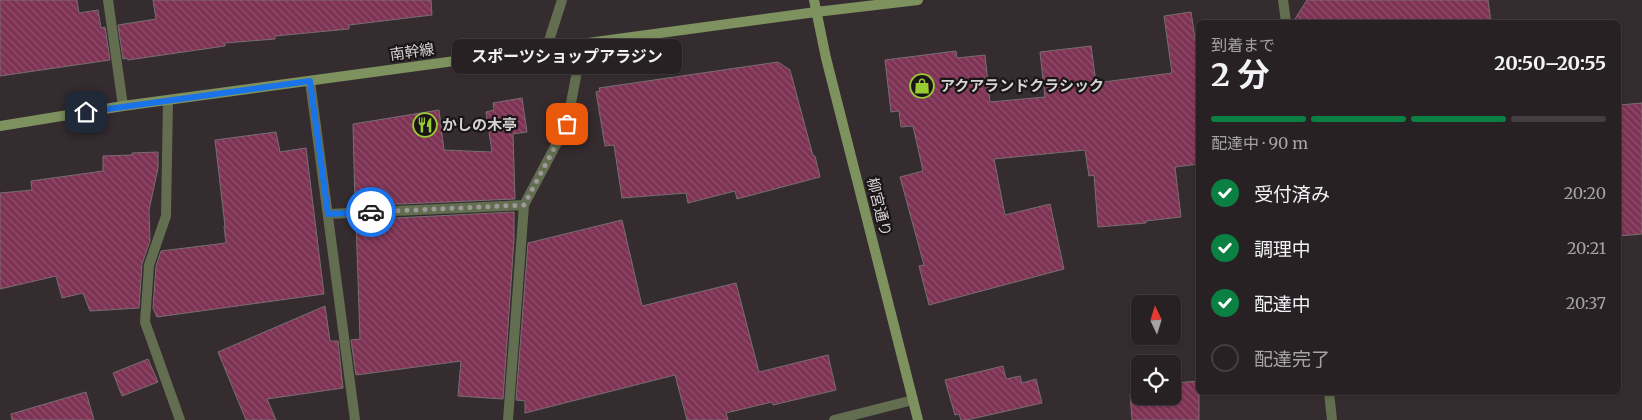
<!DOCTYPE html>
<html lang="ja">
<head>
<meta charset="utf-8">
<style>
  :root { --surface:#282123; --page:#342e30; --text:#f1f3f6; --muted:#a5a3a6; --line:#443e41; --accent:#0b8043 }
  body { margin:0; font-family:Merriweather,"Noto Sans JP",serif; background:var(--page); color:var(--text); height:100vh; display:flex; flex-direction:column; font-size:19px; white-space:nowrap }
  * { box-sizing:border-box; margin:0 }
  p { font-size:16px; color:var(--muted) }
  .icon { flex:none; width:28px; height:28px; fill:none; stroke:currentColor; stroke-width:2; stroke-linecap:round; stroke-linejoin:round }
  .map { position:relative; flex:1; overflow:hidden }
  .panel { position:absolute; left:1196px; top:20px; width:425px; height:375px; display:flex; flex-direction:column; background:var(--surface); border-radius:8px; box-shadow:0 1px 4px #0004,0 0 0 1px var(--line) }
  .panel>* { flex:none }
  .needle { width:32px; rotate:356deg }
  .tools { position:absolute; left:1131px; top:295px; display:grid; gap:10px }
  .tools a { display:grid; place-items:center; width:50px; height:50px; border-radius:8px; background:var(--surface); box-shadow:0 1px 4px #0004,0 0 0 1px var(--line); font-size:25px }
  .pin { position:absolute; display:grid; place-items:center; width:42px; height:42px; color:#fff; margin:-21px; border-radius:10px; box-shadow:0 2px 8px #0006 }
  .courier { position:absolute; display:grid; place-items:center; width:50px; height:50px; margin:-25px; border:4px solid #1a73e8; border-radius:50%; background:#fff; color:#222; box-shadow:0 1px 6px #0007 }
  .bubble { position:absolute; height:35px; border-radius:8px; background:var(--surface); box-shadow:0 1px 4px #0004,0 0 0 1px var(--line); font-size:16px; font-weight:700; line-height:35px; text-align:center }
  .headline em { font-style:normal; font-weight:700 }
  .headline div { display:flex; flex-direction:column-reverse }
  .headline { display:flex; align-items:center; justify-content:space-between; height:85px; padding:0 15px }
  h1 { font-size:32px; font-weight:700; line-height:38px }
  .bar { display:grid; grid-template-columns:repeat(4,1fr); gap:8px 5px; align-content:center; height:60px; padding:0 15px }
  .bar i { height:6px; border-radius:4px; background:var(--line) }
  .bar .on { background:var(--accent) }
  .bar p { grid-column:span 4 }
  ol { padding:0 15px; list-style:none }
  li { display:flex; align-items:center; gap:15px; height:55px }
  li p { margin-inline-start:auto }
  li .icon { padding:5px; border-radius:50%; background:var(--accent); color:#fff; stroke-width:4 }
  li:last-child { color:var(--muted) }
  li i { width:28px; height:28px; border:2px solid var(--line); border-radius:50% }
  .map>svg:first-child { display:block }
  .building { fill:url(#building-back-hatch); stroke:#786e71 }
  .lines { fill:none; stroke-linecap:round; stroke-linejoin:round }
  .street { stroke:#626e4f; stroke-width:10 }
  .secondary { stroke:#7e925f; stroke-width:10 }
  .done { stroke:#9e989a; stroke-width:5; stroke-dasharray:0 9 }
  .route { stroke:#1a73e8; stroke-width:6 }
  .labels { text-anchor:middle; stroke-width:4.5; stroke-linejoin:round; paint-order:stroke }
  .street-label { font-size:15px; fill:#d7d2d4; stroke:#1a1617 }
  .poi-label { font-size:15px; font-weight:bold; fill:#d7d2d4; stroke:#1a1617; text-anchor:start }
</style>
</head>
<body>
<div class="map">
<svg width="1642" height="420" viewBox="0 0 1642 420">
  <defs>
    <pattern id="building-back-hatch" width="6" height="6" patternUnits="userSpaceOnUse" patternTransform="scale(1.25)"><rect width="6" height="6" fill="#7e3354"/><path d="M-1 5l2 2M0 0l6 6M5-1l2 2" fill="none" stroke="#90506c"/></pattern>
  </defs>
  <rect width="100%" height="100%" fill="#352c2f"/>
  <path class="building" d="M0 0H77L79 13 98 10 101 28 105 27 110 60 0 76Z
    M153 0H431L432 15 349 25V29L275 36V39L225 43V46L128 60 127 58 123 59 118 25 156 19Z
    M1307 0H1488L1491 22H1293Z
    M1191 12 1199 64V164L1175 167 1181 217 1146 221V223L1098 227 1094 175 1089 176 1085 150 994 159 1005 215 1050 204 1064 269 929 305 919 266 924 265 900 177 923 171 913 126 901 127 899 111 891 112 885 60 956 51 957 58 985 55 990 102 1045 97 1040 52 1091 46 1096 83 1172 73 1164 16Z
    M778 62 790 70 813 156H815L820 177 737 199 735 191 688 203 686 193 622 198 614 145 605 146 596 92 600 91 599 88Z
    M522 98 527 132 513 134 515 199 355 206 353 124 439 110 444 150 492 152 486 112 494 110 493 103Z
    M1642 103V234L1619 236V105Z
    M276 132 280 152 306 148 324 294 157 317 153 308 156 266 161 251 226 243 224 226H225L215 140Z
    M158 152V168L149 210 150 241 142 264 139 308 90 311 83 293 62 298 56 276 0 289V193L32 190 31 181 103 171V156L132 155V153Z
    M514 212V240L503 399 458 396 461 361 356 375 351 340 360 339 356 220Z
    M622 220 642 306 736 283 759 372 828 355 836 390 773 405 772 402 726 413 728 420H687L675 375 525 413V401L516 400 528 243Z
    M325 306 330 341H338L343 388 267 399 276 420H246L218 352Z
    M148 359 158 382 122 396 113 373Z
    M1003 366 1006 379 1020 376 1022 383 1036 379 1042 403 967 420H961L959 414 955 415 945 380Z
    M1199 381V420H1132L1130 394 1140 393V396H1172L1174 383Z
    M86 392 94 420H12L11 414Z"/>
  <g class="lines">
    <path class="street" d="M108 0 123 106
      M1283 0 1286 22
      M546 50 562 0
      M310 81 355 420
      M168 100 166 216 149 265 145 322 180 420
      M328 214 524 205
      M1329 392 1332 420
      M508 420 524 205 567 124 582 45
      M834 420 913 400"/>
    <path class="secondary" d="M814 0 826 58 918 420
      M0 126 123 106 816 12 918 0"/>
  </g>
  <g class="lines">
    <path class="done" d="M371 212 524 205 567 124"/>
    <path class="route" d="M86 112 310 81 328 214 371 212"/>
  </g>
  <defs>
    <g id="shop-ring" transform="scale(1.25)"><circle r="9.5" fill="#1a1617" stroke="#9bcb32" stroke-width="1.5"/><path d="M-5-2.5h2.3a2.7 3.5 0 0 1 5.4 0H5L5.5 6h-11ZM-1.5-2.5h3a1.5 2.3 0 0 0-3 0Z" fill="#9bcb32"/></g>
    <g id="restaurant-ring" transform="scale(1.25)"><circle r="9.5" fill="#1a1617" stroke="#9bcb32" stroke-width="1.5"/><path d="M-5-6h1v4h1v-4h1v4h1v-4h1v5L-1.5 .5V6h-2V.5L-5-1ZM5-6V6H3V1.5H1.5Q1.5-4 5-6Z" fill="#9bcb32"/></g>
  </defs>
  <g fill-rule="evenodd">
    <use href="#shop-ring" x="922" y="86"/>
    <use href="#restaurant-ring" x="425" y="125"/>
  </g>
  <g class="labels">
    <g class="street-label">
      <text transform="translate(412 52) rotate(-8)" y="5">南幹線</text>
      <text transform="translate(879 207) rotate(76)" y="5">柳宮通り</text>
    </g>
    <g class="poi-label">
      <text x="940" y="91">アクアランドクラシック</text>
      <text x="442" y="130">かしの木亭</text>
    </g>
  </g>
</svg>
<div class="tools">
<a><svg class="needle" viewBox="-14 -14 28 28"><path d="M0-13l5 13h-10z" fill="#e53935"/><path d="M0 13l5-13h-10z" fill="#a5a3a6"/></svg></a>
<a><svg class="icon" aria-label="locate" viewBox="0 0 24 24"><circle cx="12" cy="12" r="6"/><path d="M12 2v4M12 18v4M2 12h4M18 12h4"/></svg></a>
</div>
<div class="pin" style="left:567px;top:124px;background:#ea580c"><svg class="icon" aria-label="bag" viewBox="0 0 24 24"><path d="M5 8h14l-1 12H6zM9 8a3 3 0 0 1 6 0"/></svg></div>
<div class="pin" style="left:86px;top:112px;background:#1f2937"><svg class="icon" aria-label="home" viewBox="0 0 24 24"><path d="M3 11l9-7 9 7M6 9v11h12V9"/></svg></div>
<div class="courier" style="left:371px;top:212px"><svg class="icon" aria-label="car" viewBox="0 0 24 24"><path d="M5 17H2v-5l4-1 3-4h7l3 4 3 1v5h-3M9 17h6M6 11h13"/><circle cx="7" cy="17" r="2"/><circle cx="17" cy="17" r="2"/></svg></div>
<div class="bubble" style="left:452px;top:39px;width:230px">スポーツショップアラジン</div>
<section class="panel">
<div class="headline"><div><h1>2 分</h1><p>到着まで</p></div><em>20:50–20:55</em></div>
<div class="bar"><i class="on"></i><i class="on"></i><i class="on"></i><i></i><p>配達中 · 90 m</p></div>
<ol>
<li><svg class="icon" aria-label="check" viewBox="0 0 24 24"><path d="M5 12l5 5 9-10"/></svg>受付済み<p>20:20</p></li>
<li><svg class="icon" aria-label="check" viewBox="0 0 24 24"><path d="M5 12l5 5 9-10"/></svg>調理中<p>20:21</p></li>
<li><svg class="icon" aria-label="check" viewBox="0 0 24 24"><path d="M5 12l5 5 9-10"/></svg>配達中<p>20:37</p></li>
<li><i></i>配達完了</li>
</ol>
</section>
</div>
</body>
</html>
